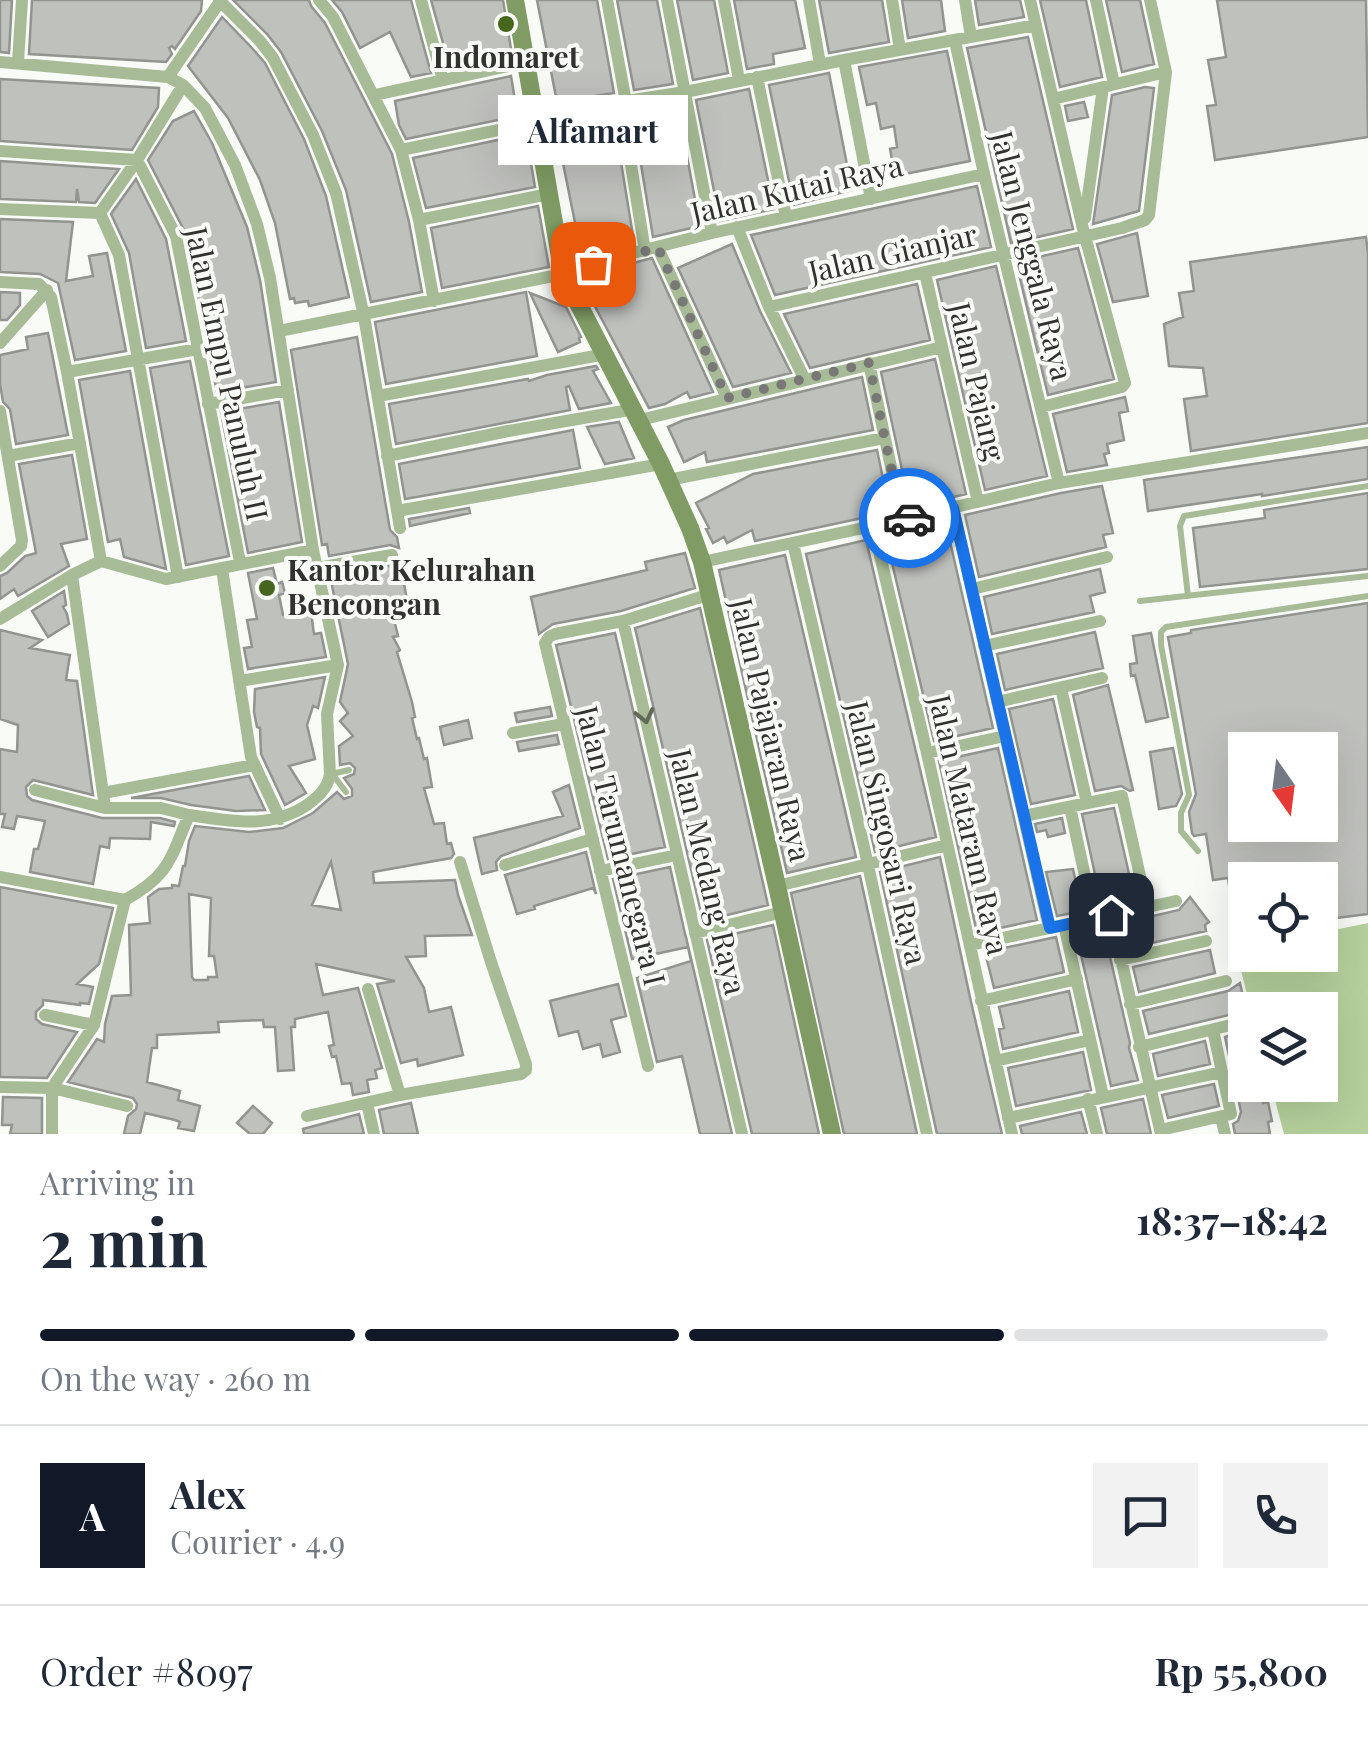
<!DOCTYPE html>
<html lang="en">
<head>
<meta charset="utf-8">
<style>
  :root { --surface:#fff; --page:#f2f2f3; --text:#1f2937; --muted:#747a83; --line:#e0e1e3; --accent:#111827 }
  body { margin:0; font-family:"Playfair Display",serif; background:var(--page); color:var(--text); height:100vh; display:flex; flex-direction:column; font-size:38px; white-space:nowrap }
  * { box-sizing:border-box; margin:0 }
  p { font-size:32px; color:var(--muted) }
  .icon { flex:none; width:55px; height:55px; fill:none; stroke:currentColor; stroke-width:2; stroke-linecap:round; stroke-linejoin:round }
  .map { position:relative; height:1134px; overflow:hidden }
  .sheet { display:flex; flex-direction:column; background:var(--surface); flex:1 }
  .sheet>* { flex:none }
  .needle { width:65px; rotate:166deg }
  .tools { position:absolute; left:1228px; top:732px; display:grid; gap:20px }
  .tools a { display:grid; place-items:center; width:110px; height:110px; border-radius:0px; background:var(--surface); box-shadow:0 10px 40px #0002; font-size:50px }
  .pin { position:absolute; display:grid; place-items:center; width:85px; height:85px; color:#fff; margin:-42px; border-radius:20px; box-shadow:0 5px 15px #0006 }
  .courier { position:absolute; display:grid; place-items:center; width:100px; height:100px; margin:-50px; border:8px solid #1a73e8; border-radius:50%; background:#fff; color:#222; box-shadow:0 2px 12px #0007 }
  .bubble { position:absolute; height:70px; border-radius:0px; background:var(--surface); box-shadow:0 10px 40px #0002; font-size:32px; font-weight:700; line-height:70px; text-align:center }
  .head em { font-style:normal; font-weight:700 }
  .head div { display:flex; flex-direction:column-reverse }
  .head { display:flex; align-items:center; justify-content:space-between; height:170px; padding:0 40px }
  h1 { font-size:65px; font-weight:700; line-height:75px }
  .bar { display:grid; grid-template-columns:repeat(4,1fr); gap:15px 10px; align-content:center; height:120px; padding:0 40px }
  .bar i { height:12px; border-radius:8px; background:var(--line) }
  .bar .on { background:var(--accent) }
  .bar p { grid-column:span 4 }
  .line { display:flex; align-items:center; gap:25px; padding:0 40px; border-top:2px solid var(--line) }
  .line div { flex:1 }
  .round { display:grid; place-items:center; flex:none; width:105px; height:105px; border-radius:0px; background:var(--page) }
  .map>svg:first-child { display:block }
  .green { fill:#b5d09c }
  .building { fill:#bfc1bd; stroke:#929490; stroke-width:2.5; fill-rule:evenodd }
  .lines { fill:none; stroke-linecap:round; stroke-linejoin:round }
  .lane { stroke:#a7bb96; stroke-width:6 }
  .street { stroke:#a7bb96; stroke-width:12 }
  .secondary { stroke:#809c64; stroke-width:18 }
  .oneway { stroke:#616959 }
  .done { stroke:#787976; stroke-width:10; stroke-dasharray:0 18 }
  .route { stroke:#1a73e8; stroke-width:12 }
  .poi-dot { fill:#45661c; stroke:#f9fbf7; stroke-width:4 }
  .labels { text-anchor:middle; stroke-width:8; stroke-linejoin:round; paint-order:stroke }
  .poi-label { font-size:30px; font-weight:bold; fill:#323331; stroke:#f9fbf7 }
  .street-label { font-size:30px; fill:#323331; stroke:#f9fbf7 }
</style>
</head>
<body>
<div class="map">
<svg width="1368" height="1134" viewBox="0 0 1368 1134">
  <rect width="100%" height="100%" fill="#f9fbf7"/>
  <path class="green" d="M1368 923V1134H1284L1271 1085H1320V1010H1251L1236 951 1245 949V955H1320V933Z"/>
  <path class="building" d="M0 0H12L9 53 0 52Z
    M32 0H202L201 11 175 49 172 46 169 48 172 54 166 62 29 54Z
    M233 0H309L311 6 325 23 392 154 409 222 422 292 371 302 346 190 322 131 281 52 267 34Z
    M332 0H411L431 73 411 77 390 32 360 48 342 12Z
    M431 0H503L512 55 450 68Z
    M537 0H597L614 93 557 102Z
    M617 0H657L673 84 634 90Z
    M677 0H714L728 73 693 80Z
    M734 0H795L805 48 773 54 774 64 747 69Z
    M819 0H882L889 42 829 53Z
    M902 0H941L945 31 908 38Z
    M975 0H1020L1024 17 979 25Z
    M1040 0H1086L1102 77 1060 87Z
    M1106 0H1140L1154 64 1122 72Z
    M1217 0H1366L1368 137 1215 160 1207 106 1216 105 1208 60 1226 57Z
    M222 17 252 48 265 63 304 139 326 196 349 297 309 306 308 301 295 303 294 298 290 299 275 223 260 180 228 118 188 66Z
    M1028 37 1073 229 1011 243 967 48Z
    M947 51 970 161 895 176 890 149 897 147 894 126 881 129 876 103 867 105 859 67Z
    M829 73 852 190 794 205 769 85Z
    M511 76 515 100 520 99 522 115 406 139 399 125 395 101Z
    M0 79 159 88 158 107 132 150 0 141Z
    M1145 87 1154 88 1139 211 1093 224 1112 95Z
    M749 89 774 209 720 221 696 100Z
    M1084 102 1088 117 1068 121 1065 106Z
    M677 103 700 226 653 237 632 110Z
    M194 111 212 143 247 227 260 280 276 382 217 392 186 234 148 160 173 121Z
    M613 113 634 242 582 257 555 124 561 123 560 121Z
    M526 134 535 187 426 208 413 158Z
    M0 161 119 169 95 203 79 202 77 189 76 202 0 199Z
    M136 179 166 239 186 341 146 348 129 253 111 214Z
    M977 186 991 247 775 295 751 235Z
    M538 206 549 267 442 288 431 228Z
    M0 219 73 222 66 281 93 276 89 256 107 253 126 351 75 360 58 283 40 274 0 272Z
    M1137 233 1148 296 1113 302 1097 244Z
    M1366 237 1368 254V423L1191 451 1184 399 1207 396 1203 368 1169 366 1164 324 1183 317 1179 293 1194 291 1190 262Z
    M732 244 760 311 791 373 733 387 678 268Z
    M1078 248 1114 379 1048 395 1016 262Z
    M652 258 713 392 690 398 687 392 665 404 649 408 581 280 596 273Z
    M996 266 1047 476 985 490 937 280Z
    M917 284 930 340 810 368 784 314Z
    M0 292 20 293V305L7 320H0Z
    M526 292 537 356 386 384 375 322Z
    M530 293 566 307 581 337 579 338 580 342 558 352Z
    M48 333 68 435 16 444 10 409 3 402 0 384V355L28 349 26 337Z
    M357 337 390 530 397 537 399 548 390 545 329 556 327 544 322 545 291 350Z
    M935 359 966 494 910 507 881 372Z
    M190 361 229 556 186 565 150 368Z
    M596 366 598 369 593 371 611 403 579 409 569 386 566 387 570 410 396 444 389 404 528 379 529 381 547 375Z
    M130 371 166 569 124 557 120 539 108 542 79 380Z
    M862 377 873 430 707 462 705 452 684 462 668 427 684 420Z
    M1125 397 1128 411 1119 413 1124 440 1107 444 1109 453 1104 454 1107 465 1067 472 1053 414Z
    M279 402 302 542 248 553 221 412Z
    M619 422 634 458 605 464 587 427Z
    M573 430 580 468 405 499 399 464Z
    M1368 447V479L1262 496V494L1148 511 1144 480Z
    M877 450 890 512 755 541 752 530 727 543 724 537 713 543 706 529 709 528 696 503 753 474Z
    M72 455 87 539 61 544 69 566 18 596 14 589 0 599V576L7 573 25 556 36 553 19 464Z
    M1102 486 1113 533 1103 535 1106 547 979 577 965 515 1061 493Z
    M1368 493V569L1200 587 1193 528 1265 518 1264 510Z
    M469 508 470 513 410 526 409 519Z
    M945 520 993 728 934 741 885 533Z
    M866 540 936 837 875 852 806 554Z
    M685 553 695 588 621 611 553 624 539 634 531 597 647 570 645 562Z
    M785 555 856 857 787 873 719 570Z
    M400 561 407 600 390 603 398 636 393 637 400 650 397 652 412 702 415 717 412 718 417 739 419 738 424 759 427 758 432 787 424 788 434 824 444 823 447 844 451 843 454 854 451 858 373 872 374 883 455 880 458 895 472 935 425 936 426 956 406 957 424 988 429 1012 451 1007 463 1055 418 1066 417 1059 401 1063 377 984 395 981 316 964 323 995 358 988 382 1068 375 1070 377 1078 367 1080 369 1092 353 1095 351 1083 342 1084 336 1056 332 1057 329 1046 334 1045 328 1012 295 1019V1027H291L294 1070 278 1071 275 1027H264L263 1020 218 1022 219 1032 157 1035V1048H152L147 1082 180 1091 178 1100 200 1106 194 1131 178 1128 180 1122 175 1120 145 1113 140 1134H124L128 1116 136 1109 137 1104 133 1098 68 1082 97 1039 104 1042 105 1024 112 996 131 995 129 925 150 923 148 897 159 889 172 888V885L179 886 183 866H185L189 841 195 826 249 832 283 828 313 813 337 792 344 799 352 796V789L344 778 354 774 355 768 350 763 340 765 339 746 353 736 340 721 348 713 340 702 348 664 330 576 394 565ZM331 862 341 910 312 905ZM189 894 211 898 209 956H214L217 977H208V980H194L192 977Z
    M273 568 277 584 282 582 285 593 279 595 283 615 311 612 314 634 321 633 326 657 248 669 244 648 252 647 247 620 257 619 248 573Z
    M1100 569 1105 592 1090 596 1094 612 992 634 984 597Z
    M64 591 66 605 63 607 67 614 69 624 48 637 32 611Z
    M1368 603V914L1320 920V880H1245V913L1233 915 1228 878 1213 880 1206 834 1194 836 1192 833 1189 812 1196 794 1168 637 1191 633V630ZM1245 750H1320V825H1245Z
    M700 608 768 905 703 921 635 628Z
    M0 630 42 640 30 648 70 655 66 680 77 681 93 795 33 780 26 787 27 796 32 800 102 818H160L175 822 174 826 151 822 150 839 110 838 109 848 100 846 93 884 30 872 34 849H38L45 821 17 816 14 829 2 827 5 814H0V749L17 752 18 725 0 719Z
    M1095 632 1103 668 1005 690 997 654Z
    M615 633 665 847 608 859 556 645Z
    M1151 633 1168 717 1146 722 1135 675 1131 676 1130 664 1137 663 1133 636Z
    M325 677 318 708 313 706 307 725 315 759 289 766 306 793 285 805 261 754 260 728 257 727 254 712 255 689Z
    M1108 685 1133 790 1130 791 1121 786 1095 791 1073 695Z
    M1053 699 1075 795 1031 804 1009 709Z
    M550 707 552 716 517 722 515 713Z
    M468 720 472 738 444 745 440 727Z
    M557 735 559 744 519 751 517 742Z
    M998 748 1037 920 977 933 939 761Z
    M1173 748 1182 794 1176 806 1159 809 1150 752Z
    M249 776 265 810 236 811 191 805 161 798H131Z
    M569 785 580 828 501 856 496 862 497 870 482 874 474 838 563 816 553 792Z
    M1114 808 1135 900 1102 907 1082 814Z
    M1062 818 1065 833 1048 837 1046 830 1037 832 1035 824Z
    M586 852 596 894 593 888 534 906 535 909 517 914 505 875Z
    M940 857 971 1002 1002 1134H937L880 872Z
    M670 867 685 934 686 937 732 1134H700L682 1056 657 1062 637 978 691 961 688 947 632 959 613 879Z
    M1073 869 1082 911 1057 916 1046 872Z
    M860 876 917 1134H844L791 893Z
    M0 887 113 908 99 964 77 984 93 987 89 1004 80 1003V1005L43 1000V1005L36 1012V1019L42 1024 77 1032 47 1078 0 1077Z
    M1190 897 1209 922 1205 925 1206 931 1129 948 1123 923 1179 910Z
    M773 925 819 1134H752L707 940Z
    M1103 927 1130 1043 1129 1048 1138 1080 1111 1086 1076 933Z
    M1056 937 1064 972 994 988 985 952Z
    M1210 950 1215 973 1139 992 1133 967Z
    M1240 983 1245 1005V1085H1259L1263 1103 1268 1102 1272 1121 1268 1122 1270 1134H1235L1233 1124 1238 1121 1241 1112 1225 1037 1242 1030 1245 1023 1242 1016 1233 1014 1149 1034 1143 1011 1228 991Z
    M618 984 626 1016 611 1020 620 1052 603 1057 600 1044 583 1049 578 1031 559 1036 550 1001Z
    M1069 991 1078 1032 1003 1049 999 1029 1004 1028 999 1007Z
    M1205 1041 1210 1064 1158 1076 1153 1054Z
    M1083 1052 1091 1090 1016 1106 1008 1068Z
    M1214 1084 1219 1106 1168 1118 1162 1095Z
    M3 1097 42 1098V1134H10L12 1125H2Z
    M1143 1099 1151 1134H1107L1101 1108Z
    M411 1103 418 1134H384L379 1110Z
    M253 1106 272 1123 263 1134H250L237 1123Z
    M1081 1112 1087 1134H1022L1020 1126Z
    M359 1114 364 1134H304L303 1129Z"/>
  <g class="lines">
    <path class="lane" d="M1188 596 1180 526 1184 516 1368 486
      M1140 601 1368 576
      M331 774 349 770
      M333 775 346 792
      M1198 851 1181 831V813L1189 795 1161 645V632L1166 627 1368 596"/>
    <path class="street" d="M219 0 260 41 273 58 313 135 336 193 364 316 400 528
      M319 0 333 17 401 150 419 220 434 301
      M421 0 443 80
      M607 0 626 102
      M667 0 712 233
      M724 0 739 80
      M809 0 820 64
      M892 0 900 50
      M965 0 971 37
      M1030 0 1083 229 1125 383 1122 387 1041 407
      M1096 0 1114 84
      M955 41 984 174 1059 483
      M844 60 871 199
      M0 62 168 77 183 85 205 108 235 165 257 224 270 278 313 550 338 665 327 714 330 774C328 788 318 797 307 805 269 830 231 821 189 815 170 859 170 875 125 900L94 1025 52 1088V1134
      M18 62 22 0
      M168 77 221 0
      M757 77 786 217
      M375 95 526 62
      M1053 99 1166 72
      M621 103 645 251
      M536 115 685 92 844 60 1036 25
      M401 150 537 122
      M0 151 137 160 176 236 240 562
      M0 209 100 213 119 255 178 577
      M100 213 137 160 183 85
      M1085 218 1103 87
      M419 220 549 194
      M737 227 769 307 805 380
      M658 248 727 398
      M925 273 978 502
      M0 282 39 284 51 297 67 372 101 561
      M769 307 1122 228 1145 220 1149 215 1166 72 1150 0
      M279 331 563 274 593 263 712 233 984 174
      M0 343 47 290
      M869 363 902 519
      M67 372 198 349
      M378 396 606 354
      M208 404 288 390
      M0 411 22 540 21 546 0 566
      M640 420 942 347
      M8 456 80 443
      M387 456 508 431 635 409
      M668 480 884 438
      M953 508 1049 928
      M397 511 661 464
      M873 526 927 753 1012 1134
      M793 543 864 847 927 1134
      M702 562 873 526 1059 483 1368 433
      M317 568 392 555
      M222 569 251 757 280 819
      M72 575 105 808H161L189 815
      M972 589 1107 557
      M0 619 72 575 101 561 166 579 313 550
      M623 621 742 1134
      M984 646 1100 621
      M239 681 338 665
      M1061 688 1087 803
      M997 702 1102 678
      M513 733 564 724
      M927 753 1005 736
      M35 790 105 808
      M103 793 254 765
      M1070 807 1094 918
      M1024 816 1122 796 1147 907
      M505 865 593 839
      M600 871 677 855
      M0 877 125 900
      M777 886 947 845
      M1111 915 1161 1134
      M1064 925 1103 1096
      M695 933 783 912
      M970 945 1176 901
      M1120 960 1206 941
      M981 1001 1077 979
      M1130 1004 1226 981
      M45 1015 94 1025
      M1139 1047 1235 1024
      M995 1061 1090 1040
      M648 1066 545 643 549 637 555 634 623 621 711 594
      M0 1087 52 1088 127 1106
      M400 1095 521 1074 526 1070V1064L491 962 460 862
      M1088 1099 1097 1134
      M367 1103 374 1134
      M307 1116 400 1095 368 989
      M1221 1117 1225 1134
      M1008 1118 1222 1072
      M1160 1130 1231 1114 1213 1030"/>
    <path class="secondary" d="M515 0 563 274 661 464 690 528 702 562 777 886 832 1134"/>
  </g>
  <defs><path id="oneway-chevron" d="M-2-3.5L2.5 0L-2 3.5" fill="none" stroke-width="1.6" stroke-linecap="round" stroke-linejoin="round" transform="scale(2.5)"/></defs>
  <use class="oneway" href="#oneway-chevron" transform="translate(645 716) rotate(77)"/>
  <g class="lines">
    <path class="done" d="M593 264 658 248 727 398 869 363 902 520 909 518"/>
    <path class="route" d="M909 518 953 508 1050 928 1111 915"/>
  </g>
  <g class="poi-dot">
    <circle cx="506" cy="24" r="10"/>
    <circle cx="267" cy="588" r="10"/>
  </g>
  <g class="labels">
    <g class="poi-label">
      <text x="506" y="68">Indomaret</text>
      <text x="287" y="581" text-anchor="start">Kantor Kelurahan<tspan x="287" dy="34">Bencongan</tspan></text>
    </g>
    <g class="street-label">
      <text transform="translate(797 190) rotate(-13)" y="10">Jalan Kutai Raya</text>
      <text transform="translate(893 254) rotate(-13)" y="10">Jalan Gianjar</text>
      <text transform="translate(1031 256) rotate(76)" y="10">Jalan Jenggala Raya</text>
      <text transform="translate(226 374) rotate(78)" y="10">Jalan Empu Panuluh II</text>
      <text transform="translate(976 382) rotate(77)" y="10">Jalan Pajang</text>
      <text transform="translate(770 730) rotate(77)" y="10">Jalan Pajajaran Raya</text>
      <text transform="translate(968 825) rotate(77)" y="10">Jalan Mataram Raya</text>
      <text transform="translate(886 833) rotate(77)" y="10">Jalan Singosari Raya</text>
      <text transform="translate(620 846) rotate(76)" y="10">Jalan Tarumanegara I</text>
      <text transform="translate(707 872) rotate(77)" y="10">Jalan Medang Raya</text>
    </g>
  </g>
</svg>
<div class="tools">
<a><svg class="needle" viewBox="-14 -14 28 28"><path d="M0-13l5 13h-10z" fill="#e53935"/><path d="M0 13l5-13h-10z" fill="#747a83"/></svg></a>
<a><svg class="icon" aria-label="locate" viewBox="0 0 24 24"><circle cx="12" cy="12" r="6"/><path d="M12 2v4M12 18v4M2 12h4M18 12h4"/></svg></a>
<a><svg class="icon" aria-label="layers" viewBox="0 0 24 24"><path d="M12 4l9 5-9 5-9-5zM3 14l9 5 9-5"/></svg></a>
</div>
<div class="pin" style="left:593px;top:264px;background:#ea580c"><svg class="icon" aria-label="bag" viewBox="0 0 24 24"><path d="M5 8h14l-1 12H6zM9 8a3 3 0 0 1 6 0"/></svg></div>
<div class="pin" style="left:1111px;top:915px;background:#1f2937"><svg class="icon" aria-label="home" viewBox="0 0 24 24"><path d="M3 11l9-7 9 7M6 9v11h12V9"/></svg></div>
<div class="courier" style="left:909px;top:518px"><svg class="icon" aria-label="car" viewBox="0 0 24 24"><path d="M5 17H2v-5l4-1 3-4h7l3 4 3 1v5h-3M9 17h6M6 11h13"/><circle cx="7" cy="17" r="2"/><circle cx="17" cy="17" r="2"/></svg></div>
<div class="bubble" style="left:498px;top:95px;width:190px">Alfamart</div>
</div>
<section class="sheet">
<div class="head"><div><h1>2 min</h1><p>Arriving in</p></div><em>18:37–18:42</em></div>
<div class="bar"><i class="on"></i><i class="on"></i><i class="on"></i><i></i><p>On the way · 260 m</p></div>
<div class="line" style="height:180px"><b class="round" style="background:var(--accent);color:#fff">A</b><div><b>Alex</b><p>Courier · 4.9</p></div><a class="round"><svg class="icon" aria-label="chat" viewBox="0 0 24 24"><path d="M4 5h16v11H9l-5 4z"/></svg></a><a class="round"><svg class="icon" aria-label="phone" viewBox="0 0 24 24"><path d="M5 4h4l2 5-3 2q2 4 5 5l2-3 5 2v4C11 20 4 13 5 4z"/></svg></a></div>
<div class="line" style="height:130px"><div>Order #8097</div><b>Rp 55,800</b></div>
</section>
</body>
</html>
